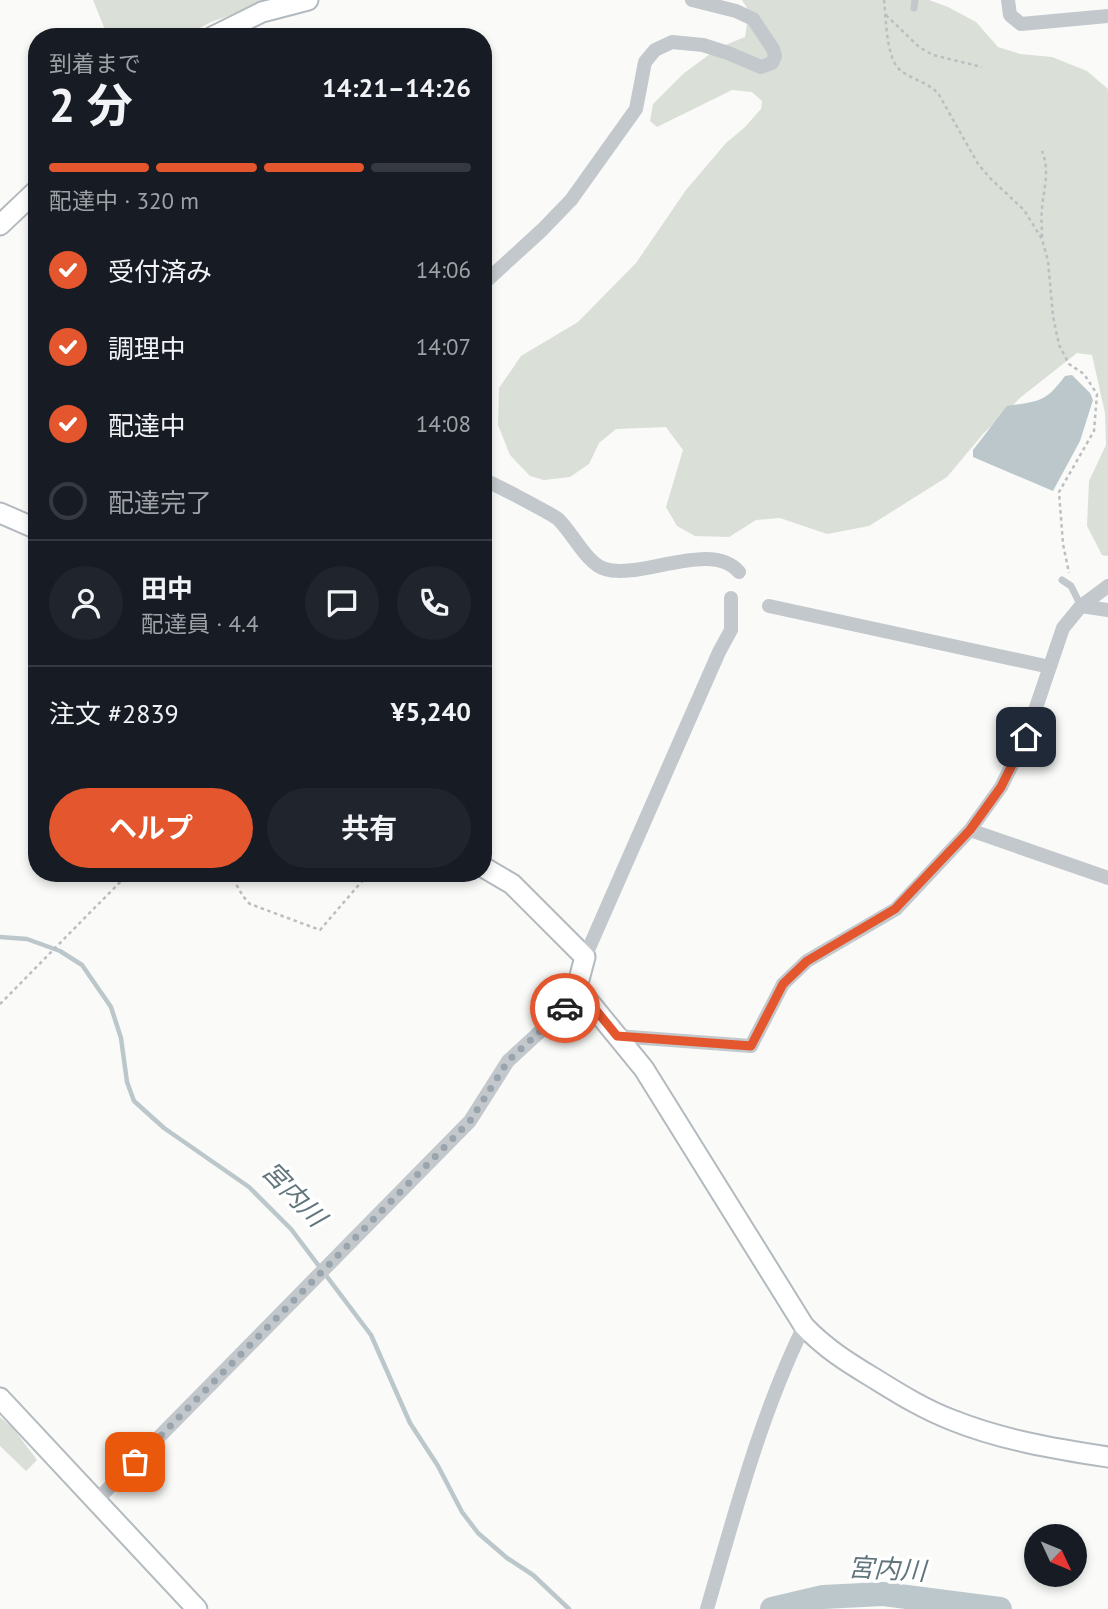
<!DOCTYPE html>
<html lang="ja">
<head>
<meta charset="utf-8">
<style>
  :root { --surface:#171b24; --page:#20242c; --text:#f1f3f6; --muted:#9ea1a6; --line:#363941; --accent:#e4572e }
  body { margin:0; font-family:"PT Sans","Noto Sans JP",sans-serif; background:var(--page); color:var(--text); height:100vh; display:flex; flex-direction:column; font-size:26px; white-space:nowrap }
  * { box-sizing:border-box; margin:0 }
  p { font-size:23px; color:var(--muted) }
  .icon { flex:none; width:38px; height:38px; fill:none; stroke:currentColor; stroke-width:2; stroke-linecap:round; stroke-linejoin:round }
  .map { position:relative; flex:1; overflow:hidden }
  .drawer { position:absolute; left:28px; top:28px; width:464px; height:854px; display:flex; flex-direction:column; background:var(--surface); border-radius:28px; box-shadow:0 4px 10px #0003 }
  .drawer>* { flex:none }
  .needle { width:46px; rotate:134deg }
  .controls { position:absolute; left:1024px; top:1524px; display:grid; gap:14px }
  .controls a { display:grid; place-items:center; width:63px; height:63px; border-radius:50%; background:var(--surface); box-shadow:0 4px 10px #0003; font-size:35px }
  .pin { position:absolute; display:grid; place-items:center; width:60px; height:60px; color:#fff; margin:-30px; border-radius:14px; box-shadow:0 4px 10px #0006 }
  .courier { position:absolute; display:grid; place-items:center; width:70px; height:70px; margin:-35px; border:5px solid #e4572e; border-radius:50%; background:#fff; color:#222; box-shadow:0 2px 9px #0007 }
  .head em { font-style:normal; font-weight:700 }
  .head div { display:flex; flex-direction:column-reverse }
  .head { display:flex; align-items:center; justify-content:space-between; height:119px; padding:0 21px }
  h1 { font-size:46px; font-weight:700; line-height:52px }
  .bar { display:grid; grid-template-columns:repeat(4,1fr); gap:10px 7px; align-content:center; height:84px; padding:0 21px }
  .bar i { height:9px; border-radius:5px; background:var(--line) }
  .bar .current { background:var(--accent) }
  .bar p { grid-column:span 4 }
  .line { display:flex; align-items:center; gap:18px; padding:0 21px; border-top:2px solid var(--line) }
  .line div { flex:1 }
  .round { display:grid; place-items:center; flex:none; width:74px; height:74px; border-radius:37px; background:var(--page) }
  ol { padding:0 21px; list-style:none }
  li { display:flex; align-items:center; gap:21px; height:77px }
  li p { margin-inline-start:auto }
  li .icon { padding:7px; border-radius:50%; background:var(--accent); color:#fff; stroke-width:4 }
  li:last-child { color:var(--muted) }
  li i { width:38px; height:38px; border:4px solid var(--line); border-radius:50% }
  .cta { display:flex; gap:14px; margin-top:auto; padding:14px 21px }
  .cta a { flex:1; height:80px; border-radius:42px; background:var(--accent); color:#fff; font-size:28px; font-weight:700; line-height:80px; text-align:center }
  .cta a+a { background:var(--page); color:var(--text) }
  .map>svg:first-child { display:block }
  .green { fill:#dadfd7 }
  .water { fill:#bbc7cb }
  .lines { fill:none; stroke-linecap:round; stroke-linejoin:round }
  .stream { stroke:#bbc7cb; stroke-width:4.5 }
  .river { stroke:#bbc7cb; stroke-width:24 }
  .secondary-casing { stroke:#b3babf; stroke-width:23 }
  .path { stroke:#bbbfc2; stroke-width:2.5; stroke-dasharray:3.5 3.5; stroke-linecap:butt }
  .lane { stroke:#c3c8cc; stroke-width:7 }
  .street { stroke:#c3c8cc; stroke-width:14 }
  .secondary { stroke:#fff; stroke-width:19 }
  .done { stroke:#99a4ac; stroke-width:7; stroke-dasharray:0 12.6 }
  .route { stroke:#e4572e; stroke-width:9 }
  .labels { text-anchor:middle; stroke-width:7; stroke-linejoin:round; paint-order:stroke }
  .water-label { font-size:26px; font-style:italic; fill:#60757c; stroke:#fff }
</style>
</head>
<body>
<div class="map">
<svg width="1108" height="1609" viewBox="0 0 1108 1609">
  <rect width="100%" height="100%" fill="#fafaf8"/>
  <path class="green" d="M93 0H274L211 22 183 37H108Z
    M742 0H929L948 7 976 22 998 47 1020 54 1052 57 1087 71 1108 89V556L1102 555 1087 526 1089 481 1106 445 1105 413 1092 355 1077 353 1021 397 983 434 947 477 869 526 827 534 780 518 756 520 729 537 695 536 677 526 666 507 683 450 666 427 616 429 599 443 589 464 570 477 544 480 530 476 510 455 498 425 499 388 521 356 578 322 636 263 686 190 726 143 745 127 761 109 762 101 752 92 732 90 657 127 650 121 653 104 683 74 718 48 745 37 749 11Z
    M0 1417 13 1428 37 1460 26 1471 0 1446Z"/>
  <path class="water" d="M1072 375 1090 393 1093 400 1080 441 1053 491 973 457V450L1007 406C1039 401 1045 403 1065 376Z"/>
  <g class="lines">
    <path class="stream" d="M0 937 27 939 60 951 82 965 111 1007 121 1038 127 1082 134 1101 164 1128 249 1187 291 1229 371 1335 410 1423 438 1466 462 1512 478 1533 507 1558 533 1575 569 1609"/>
    <path class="river" d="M772 1609 823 1597 883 1594 1000 1609"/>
    <g class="secondary-casing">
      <path id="secondary" d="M212 37 262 12 308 0
        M0 225 37 190
        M0 513 37 529
        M483 867 512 884 585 957 577 987 644 1069 804 1326C825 1348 847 1362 872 1377 898 1393 923 1409 952 1420 1002 1440 1055 1449 1108 1457
        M0 1398 197 1609"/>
    </g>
    <path class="path" d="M884 0C886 18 886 58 900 70 911 79 927 82 938 93L978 164 991 179 1024 210 1042 239 1048 261 1053 316 1059 345 1069 364 1084 374 1097 394 1094 431 1059 492 1063 544 1069 573
      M886 15 919 47 933 55 982 67
      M1042 237C1042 227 1041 217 1042 208 1044 187 1050 171 1042 151
      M229 873C237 883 240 895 250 904L320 930 369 873
      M0 1004 129 873"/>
    <path class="lane" d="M914 8 915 0
      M1062 580 1071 586 1081 606"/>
    <path class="street" d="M1008 0 1010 15 1021 24 1108 16
      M483 284 542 230 571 200 636 109 645 62 655 50 672 42 703 45 728 53 761 67 772 63 775 56 773 49 753 19 736 11 692 0
      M483 480C490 481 553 515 558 519 572 532 587 564 605 569 641 580 712 539 739 572
      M769 606 1050 667
      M1081 606 1108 610
      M970 830 1108 878
      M585 957 719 652 731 630V598
      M617 1036 751 1046 783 984 807 961 896 909 970 830 1001 787 1026 737 1063 628 1081 606 1108 586
      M96 1501 470 1121 508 1061 582 993
      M707 1609C735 1513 760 1416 804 1326"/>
    <use href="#secondary" class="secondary"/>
  </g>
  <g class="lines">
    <path class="done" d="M135 1462 470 1121 508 1061 565 1008"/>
    <path class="route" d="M565 1008 582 993 617 1036 751 1046 783 984 807 961 895 909 970 830 1001 787 1026 737"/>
  </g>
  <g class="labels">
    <g class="water-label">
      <text transform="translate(294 1194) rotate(46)" y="9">宮内川</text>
      <text transform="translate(887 1569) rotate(3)" y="9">宮内川</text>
    </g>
  </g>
</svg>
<div class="controls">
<a><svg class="needle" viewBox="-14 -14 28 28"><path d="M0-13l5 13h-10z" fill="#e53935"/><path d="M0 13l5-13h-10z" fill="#9ea1a6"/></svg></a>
</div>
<div class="pin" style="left:135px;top:1462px;background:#ea580c"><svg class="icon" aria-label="bag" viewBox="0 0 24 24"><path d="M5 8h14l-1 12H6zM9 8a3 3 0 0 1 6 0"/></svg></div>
<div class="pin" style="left:1026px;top:737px;background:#1f2937"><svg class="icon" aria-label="home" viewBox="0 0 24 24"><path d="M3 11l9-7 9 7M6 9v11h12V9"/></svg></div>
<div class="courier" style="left:565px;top:1008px"><svg class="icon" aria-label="car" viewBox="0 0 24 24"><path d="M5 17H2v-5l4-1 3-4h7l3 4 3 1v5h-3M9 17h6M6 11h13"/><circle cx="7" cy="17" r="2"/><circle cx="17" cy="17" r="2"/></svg></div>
<section class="drawer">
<div class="head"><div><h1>2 分</h1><p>到着まで</p></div><em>14:21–14:26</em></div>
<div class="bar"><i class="current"></i><i class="current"></i><i class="current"></i><i></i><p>配達中 · 320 m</p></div>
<ol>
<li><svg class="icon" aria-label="check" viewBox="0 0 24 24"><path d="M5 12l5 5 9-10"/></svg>受付済み<p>14:06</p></li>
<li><svg class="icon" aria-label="check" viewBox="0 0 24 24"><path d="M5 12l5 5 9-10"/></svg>調理中<p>14:07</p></li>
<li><svg class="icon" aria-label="check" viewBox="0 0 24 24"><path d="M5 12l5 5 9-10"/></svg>配達中<p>14:08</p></li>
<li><i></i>配達完了</li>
</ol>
<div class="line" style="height:126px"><a class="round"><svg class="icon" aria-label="person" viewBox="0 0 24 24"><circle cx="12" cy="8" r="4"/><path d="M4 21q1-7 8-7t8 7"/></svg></a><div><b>田中</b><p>配達員 · 4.4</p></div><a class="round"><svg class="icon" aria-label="chat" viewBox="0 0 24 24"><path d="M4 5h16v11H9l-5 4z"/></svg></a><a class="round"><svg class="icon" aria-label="phone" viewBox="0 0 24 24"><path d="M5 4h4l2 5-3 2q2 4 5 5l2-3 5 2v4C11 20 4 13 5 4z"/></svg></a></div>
<div class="line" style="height:91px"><div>注文 #2839</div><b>¥5,240</b></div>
<div class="cta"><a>ヘルプ</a><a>共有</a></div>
</section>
</div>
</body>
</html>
